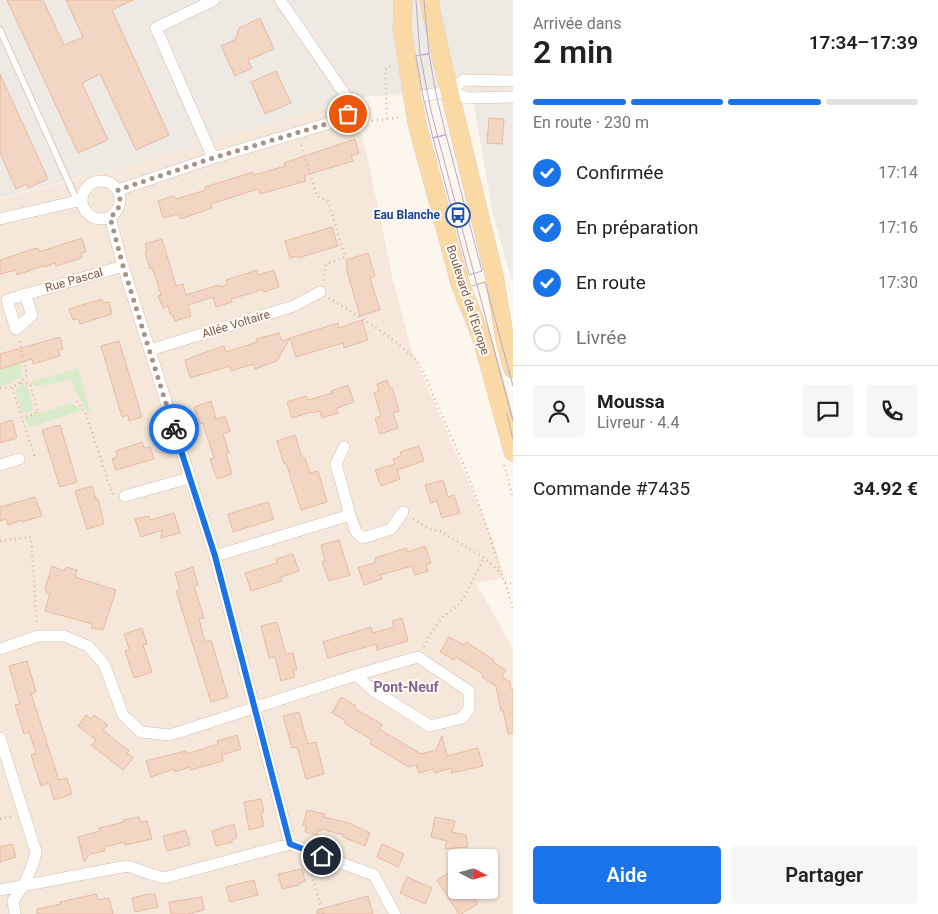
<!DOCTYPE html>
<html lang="fr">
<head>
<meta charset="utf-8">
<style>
  :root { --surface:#fff; --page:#f6f6f6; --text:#202124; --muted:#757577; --line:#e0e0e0; --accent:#1a73e8 }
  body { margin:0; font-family:Roboto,sans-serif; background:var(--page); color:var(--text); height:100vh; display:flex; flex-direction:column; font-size:19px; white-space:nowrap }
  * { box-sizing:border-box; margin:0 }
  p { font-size:16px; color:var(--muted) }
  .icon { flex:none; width:28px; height:28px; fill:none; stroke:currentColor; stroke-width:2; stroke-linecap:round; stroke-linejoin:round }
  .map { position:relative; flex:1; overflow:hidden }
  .side { display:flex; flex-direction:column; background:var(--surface); width:425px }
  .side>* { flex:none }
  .needle { width:32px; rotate:96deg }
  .controls { position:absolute; left:448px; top:849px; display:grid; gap:10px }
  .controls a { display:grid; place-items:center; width:50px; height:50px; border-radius:5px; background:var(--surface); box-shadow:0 1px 4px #0004; font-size:25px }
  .pin { position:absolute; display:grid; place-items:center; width:42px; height:42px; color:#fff; margin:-21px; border:2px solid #fff; border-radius:50%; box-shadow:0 1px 5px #0007 }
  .courier { position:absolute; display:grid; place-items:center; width:50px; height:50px; margin:-25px; border:4px solid #1a73e8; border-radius:50%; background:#fff; color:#222; box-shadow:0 1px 6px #0007 }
  .headline em { font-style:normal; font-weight:600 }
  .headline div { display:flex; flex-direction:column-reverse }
  .headline { display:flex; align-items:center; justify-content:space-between; height:85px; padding:0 20px }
  h1 { font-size:32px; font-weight:600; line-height:38px }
  .bar { display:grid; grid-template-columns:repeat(4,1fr); gap:8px 5px; align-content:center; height:60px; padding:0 20px }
  .bar i { height:6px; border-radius:4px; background:var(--line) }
  .bar .active { background:var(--accent) }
  .bar p { grid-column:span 4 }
  .line { display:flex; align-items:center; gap:12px; padding:0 20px; border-top:1px solid var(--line) }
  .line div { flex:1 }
  .round { display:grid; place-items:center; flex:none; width:52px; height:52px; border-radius:5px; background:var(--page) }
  ol { padding:0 20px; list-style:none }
  li { display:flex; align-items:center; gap:15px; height:55px }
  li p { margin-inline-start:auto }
  li .icon { padding:5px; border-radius:50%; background:var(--accent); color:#fff; stroke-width:4 }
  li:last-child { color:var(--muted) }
  li i { width:28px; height:28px; border:2px solid var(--line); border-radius:50% }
  .primary-button { display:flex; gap:10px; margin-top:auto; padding:10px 20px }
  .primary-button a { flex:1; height:58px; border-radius:5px; background:var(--accent); color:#fff; font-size:20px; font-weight:600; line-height:58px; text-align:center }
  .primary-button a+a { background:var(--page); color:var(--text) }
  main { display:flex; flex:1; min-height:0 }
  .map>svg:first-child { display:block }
  .residential { fill:#f5e8da; fill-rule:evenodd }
  .industrial { fill:#efe9e4 }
  .green { fill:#d8ecc9 }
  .building { fill:#f3d5c3; stroke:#e6bba3 }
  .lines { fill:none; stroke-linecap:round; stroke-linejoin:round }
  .lane-casing { stroke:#d1beb0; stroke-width:7 }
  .street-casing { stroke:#d1beb0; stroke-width:12 }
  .primary-casing { stroke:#dad1cd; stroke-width:19 }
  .path { stroke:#d9b8a5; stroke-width:2.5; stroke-dasharray:1 4; stroke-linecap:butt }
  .lane { stroke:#fff; stroke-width:5.5 }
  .street { stroke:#fff; stroke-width:11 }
  .primary { stroke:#fbd9a5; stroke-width:18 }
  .tram { stroke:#b9a8c9; stroke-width:1 }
  .done { stroke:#a89285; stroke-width:5; stroke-dasharray:0 9 }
  .route { stroke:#1a73e8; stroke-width:6 }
  .labels { text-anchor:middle; stroke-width:4; stroke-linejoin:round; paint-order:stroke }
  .transit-label { font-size:12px; font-weight:bold; fill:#164399; stroke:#fffaf3; text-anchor:end }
  .street-label { font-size:12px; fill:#7a5c4d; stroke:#fffaf3 }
  .neighbourhood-label { font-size:14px; font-weight:bold; fill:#846695; stroke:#fffaf3 }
</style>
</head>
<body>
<main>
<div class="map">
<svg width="513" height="914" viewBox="0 0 513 914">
  <rect width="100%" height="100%" fill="#fdf6ec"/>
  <path class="residential" d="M352 101 367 155 393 280 411 348 492 537 505 578 476 583 513 648V914H0V199L134 164 335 104ZM456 858H489V890H456Z"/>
  <path class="industrial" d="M0 0H513V284L493 215 472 94 370 96 335 104 134 164 0 198Z"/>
  <path class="green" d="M18 361 21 366V376L9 384 0 386V366Z
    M78 368 90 411 87 412C84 406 79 400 77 394 74 389 75 384 70 380L37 386 30 384 33 381Z
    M22 384 27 387 33 406 31 411 26 413 21 411 15 390Z
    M72 403 81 410 29 428 25 417Z"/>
  <path class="building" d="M7 0H43L64 45 83 37 66 0H133L112 10 169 135 136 150 100 74 82 83 108 140 78 153Z
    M260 18 274 49 248 60 252 68 235 76 221 46 235 40 239 28Z
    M276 71 291 103 265 114 251 82Z
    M0 74 48 179 28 188 27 184 16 189 0 153Z
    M489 118 504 119 502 144 487 143Z
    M355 139 359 153 351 156 353 161 306 175 304 176 306 181 260 194 258 189 242 194 211 204 212 208 181 219 178 214 163 218 158 201 174 196 176 199 206 190 205 187 253 172 254 175 285 166 284 163Z
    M332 227 338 246 298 258 297 256 290 258 285 241Z
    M82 238 86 252 81 253 82 258 56 266 55 263 44 267 43 266 17 275 15 270 0 274V260L33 249 38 248 39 252Z
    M162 239 176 286 183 284 186 295 219 285 220 287 227 285 226 280 257 270 258 275 274 270 279 287 264 292 263 289 255 292 231 299 232 302 216 307 213 297 188 305 191 316 175 321 172 314H170L168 306 163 308 158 296 161 295 155 275 152 268 150 269 145 252 147 251 145 244Z
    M368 253 375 276 370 278 380 310 360 316 346 268H348L346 260Z
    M102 299 103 303 109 302 112 314 80 324 78 319 73 320 69 309Z
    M362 320 368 340 344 348 343 343 296 357 290 338 338 323 339 328Z
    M279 333 282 341 290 338 277 361 255 369 253 364 231 371 230 366 190 378 185 360 192 358V357L224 346 226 352 257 342 256 339Z
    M60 337 63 349 58 351 60 356 33 364 32 359 0 369V354Z
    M119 341 142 417 129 421 128 415 122 417 101 346Z
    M387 380 390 388 392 387 399 411 393 413 398 428 380 434 375 418 381 416 374 393 379 391 377 384Z
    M348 385 354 402 337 408 338 413 322 418 320 411 312 413 311 412 292 418 287 402 306 396 308 400 332 393 331 391Z
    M211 401 216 419 225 416 230 431 223 434 229 453 226 454 232 474 217 479 210 459 214 458 203 423 199 424 194 407Z
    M12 420 17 438 0 443V424Z
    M60 425 77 482 60 487 42 430Z
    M295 435 302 458H305L310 473 318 471 327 502 301 510 286 463 284 464 277 441Z
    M142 442 144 448 150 447 154 459 116 470 112 459 117 457 116 451Z
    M419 446 424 461 397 470 400 479 381 486 375 470 395 464 393 459 401 456 400 452Z
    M443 480 448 497 454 495 460 513 442 518 437 501 431 503 425 485Z
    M92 486 96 499H98L104 524 87 529 75 491Z
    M35 497 42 516 22 522V520L8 525 6 519 0 521V507Z
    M268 502 274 519 233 532 228 514Z
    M174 513 180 533 161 538 162 530 141 537 135 519 149 516 150 520Z
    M339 540 350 575 329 581 322 562 325 561 321 545Z
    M425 546 431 563 426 565 428 571 415 575 412 566 380 575 382 579 364 585 358 568 376 562 375 558 406 548 408 552Z
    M293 554 299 571 281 577 282 581 251 591 245 573 277 563 276 559Z
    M52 566 64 571 66 567 77 570 75 577 116 590 103 630 91 628 93 624 45 611 50 593 46 592 45 589Z
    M193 567 198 585 194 586 204 618 199 619 205 642 211 640 228 697 211 702 176 591 180 590 175 573Z
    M402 618 408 641 377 650 376 644 328 658 323 642 371 627 373 633 394 627 392 621Z
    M277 622 286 654 293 653 297 670H293L295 677 281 681 275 657 269 658 261 626Z
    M142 628 147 644 143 645 152 672 134 678 125 651 129 649 124 634Z
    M449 637 464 645 466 642 494 660 493 662 506 670 502 677 510 682 511 689H513V733L508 734 503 710 501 711 496 686 482 677 484 675 456 657 454 660 440 652Z
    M27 661 36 692 31 694 59 780 67 778 72 794 54 800 49 783 41 786 31 755 36 753 29 732 24 734 15 705 20 704 9 666Z
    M341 697 356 706 354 708 382 724 379 729 421 754 436 750 442 736 447 756 478 748 483 766 451 773 452 768 434 773 433 769 419 773 416 765 409 767 370 744 372 740 344 723 346 721 332 713Z
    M299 712 308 744 316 742 324 774 306 779 297 747 292 748 283 716Z
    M86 715 91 719 94 715 108 725 103 730 129 751 127 753 133 758 123 770 91 745 96 740 78 726Z
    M237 735 241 749 222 755 223 761 191 770 190 767 175 772 174 769 151 777 146 761 186 751 187 754 218 744 217 741Z
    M261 799 264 812 261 813 264 826 249 830 244 802Z
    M307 810 325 814 324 817 349 823 370 833 365 846 343 837 344 835 321 829V831L318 830 317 835 305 832 306 826 303 825Z
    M139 817 140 822 147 821 152 839 125 845V842L104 847 105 851 90 854 84 862 78 837 100 831 99 828 124 822 123 820Z
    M435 817 455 821 452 832 466 835 468 847 445 849 447 841 431 837Z
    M234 824 237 838 232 840V842L216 846 212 831Z
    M186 830 190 845 167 851 163 836Z
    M12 844 16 857 0 862V847Z
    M382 844 404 854 398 867 377 857Z
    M456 868V890H469L478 904 461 914H459L437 880Z
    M302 869 305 881 299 883V885L282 889 278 874Z
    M407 877 432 888 425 904 400 893Z
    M254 880 258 895 230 902 226 887Z
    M96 894 98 900 109 898 113 914H37V909L61 904 60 902Z
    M149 894H155L158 907 135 912 132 898Z
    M368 896 373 914H317V910Z
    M202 897 204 910 188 914H171L169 902Z"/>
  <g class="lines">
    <g class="lane-casing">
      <path id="lane" d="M0 30 77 201"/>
    </g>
    <g class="street-casing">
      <path id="street" d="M449 91 467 98 513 97
        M413 98 449 91 464 80 513 81
        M213 158 156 28 214 0
        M82 200a19 19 0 1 1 38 0a19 19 0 1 1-38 0Z
        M118 190 213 158 343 119C352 110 349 102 344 93L280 0
        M110 217 123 266 215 556 290 844
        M0 219 82 200
        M25 294 32 315 16 329 7 300 123 266
        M150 350 294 306 320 292
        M344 447 336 464 350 515
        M0 465 19 459
        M125 496 189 478
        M215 556 350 515 356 532 363 538 391 529 403 512
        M0 649 38 636H64L88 646 104 664 123 715 141 732 170 735 356 675 418 657 469 691V709L462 718 430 726 371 689 356 675
        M0 738 36 852C32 871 24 885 13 901L15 914
        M0 890 127 866 163 878 290 844 374 875 395 914"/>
    </g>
    <g class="primary-casing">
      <path id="primary" d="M403 0 402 28 417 124 460 283 482 339 513 452
        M429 0 441 57 494 275 505 340 513 369"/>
    </g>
    <path class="path" d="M387 119 401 117
      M357 120 368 121 387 119 385 71 387 67 394 65
      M301 145 317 196 328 201 345 257 326 264 323 281
      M329 298C359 317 391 335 416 360 424 370 432 393 437 405 462 459 485 514 500 572
      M21 383 30 384 38 412 22 418
      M0 388C13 388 19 385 27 375L19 340
      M12 388 34 455 31 456
      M77 401 86 414 112 493 114 494
      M504 465 513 498
      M413 519 429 529 442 532 484 558 500 572 505 582 513 608
      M0 541 31 537 37 625
      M505 582 513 584
      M424 647 431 633 443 617 457 606 464 597 484 558
      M0 819 12 816
      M309 865 323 914"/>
    <use href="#lane" class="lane"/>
    <use href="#street" class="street"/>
    <use href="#primary" class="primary"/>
    <path class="tram" d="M416 0 420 54 431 111 513 421
      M429 54 436 94 446 135 433 138 423 96 416 56Z
      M422 55 429 54 424 0
      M446 135 482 271 469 275 433 138Z
      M472 286 485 282 513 386
      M507 414 513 439"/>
  </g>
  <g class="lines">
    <path class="done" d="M174 429 123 266 110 217C120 210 122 202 118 190L213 158 343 119 348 114"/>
    <path class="route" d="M174 429 215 556 290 844 322 856"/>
  </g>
  <defs>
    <g id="bus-ring" transform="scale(1.25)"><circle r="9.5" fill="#fffaf3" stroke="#1a4fb4" stroke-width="1.5"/><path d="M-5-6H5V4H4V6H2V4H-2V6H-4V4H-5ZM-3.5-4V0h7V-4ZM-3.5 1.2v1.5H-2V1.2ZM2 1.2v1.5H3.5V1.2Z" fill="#1a4fb4"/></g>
  </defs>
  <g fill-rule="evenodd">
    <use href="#bus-ring" x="458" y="215"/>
  </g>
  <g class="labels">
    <g class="transit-label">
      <text x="440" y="219">Eau Blanche</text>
    </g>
    <g class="street-label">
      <text transform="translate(74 280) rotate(-16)" y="4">Rue Pascal</text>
      <text transform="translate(468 300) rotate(72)" y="4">Boulevard de l'Europe</text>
      <text transform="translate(236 324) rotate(-17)" y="4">Allée Voltaire</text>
    </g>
    <g class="neighbourhood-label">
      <text x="406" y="692">Pont-Neuf</text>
    </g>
  </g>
</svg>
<div class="controls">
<a><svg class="needle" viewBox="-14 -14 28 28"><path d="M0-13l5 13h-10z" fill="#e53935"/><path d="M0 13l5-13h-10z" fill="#757577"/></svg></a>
</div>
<div class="pin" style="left:348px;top:114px;background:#ea580c"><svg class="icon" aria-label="bag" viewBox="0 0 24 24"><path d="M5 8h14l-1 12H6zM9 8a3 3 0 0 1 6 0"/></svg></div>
<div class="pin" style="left:322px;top:856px;background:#1f2937"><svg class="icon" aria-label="home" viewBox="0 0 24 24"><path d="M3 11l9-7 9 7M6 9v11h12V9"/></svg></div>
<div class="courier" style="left:174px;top:429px"><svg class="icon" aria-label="bike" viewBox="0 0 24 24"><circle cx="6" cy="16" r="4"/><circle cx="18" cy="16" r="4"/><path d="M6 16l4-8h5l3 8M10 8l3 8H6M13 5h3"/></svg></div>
</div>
<section class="side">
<div class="headline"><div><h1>2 min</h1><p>Arrivée dans</p></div><em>17:34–17:39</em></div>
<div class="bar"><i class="active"></i><i class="active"></i><i class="active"></i><i></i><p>En route · 230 m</p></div>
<ol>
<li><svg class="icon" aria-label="check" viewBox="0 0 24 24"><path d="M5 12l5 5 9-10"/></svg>Confirmée<p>17:14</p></li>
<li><svg class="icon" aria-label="check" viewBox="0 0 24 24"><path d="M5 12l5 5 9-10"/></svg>En préparation<p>17:16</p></li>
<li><svg class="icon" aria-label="check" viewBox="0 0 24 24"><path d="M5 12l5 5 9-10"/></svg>En route<p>17:30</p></li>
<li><i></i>Livrée</li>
</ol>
<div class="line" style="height:90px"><a class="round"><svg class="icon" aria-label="person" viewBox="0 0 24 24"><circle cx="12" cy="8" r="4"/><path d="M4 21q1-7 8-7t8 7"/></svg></a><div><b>Moussa</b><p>Livreur · 4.4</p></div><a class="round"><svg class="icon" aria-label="chat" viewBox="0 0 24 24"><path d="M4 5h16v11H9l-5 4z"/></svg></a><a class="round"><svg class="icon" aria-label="phone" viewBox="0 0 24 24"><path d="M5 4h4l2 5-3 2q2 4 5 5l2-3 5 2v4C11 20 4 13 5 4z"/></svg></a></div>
<div class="line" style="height:65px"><div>Commande #7435</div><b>34.92 €</b></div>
<div class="primary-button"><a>Aide</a><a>Partager</a></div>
</section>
</main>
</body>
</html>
